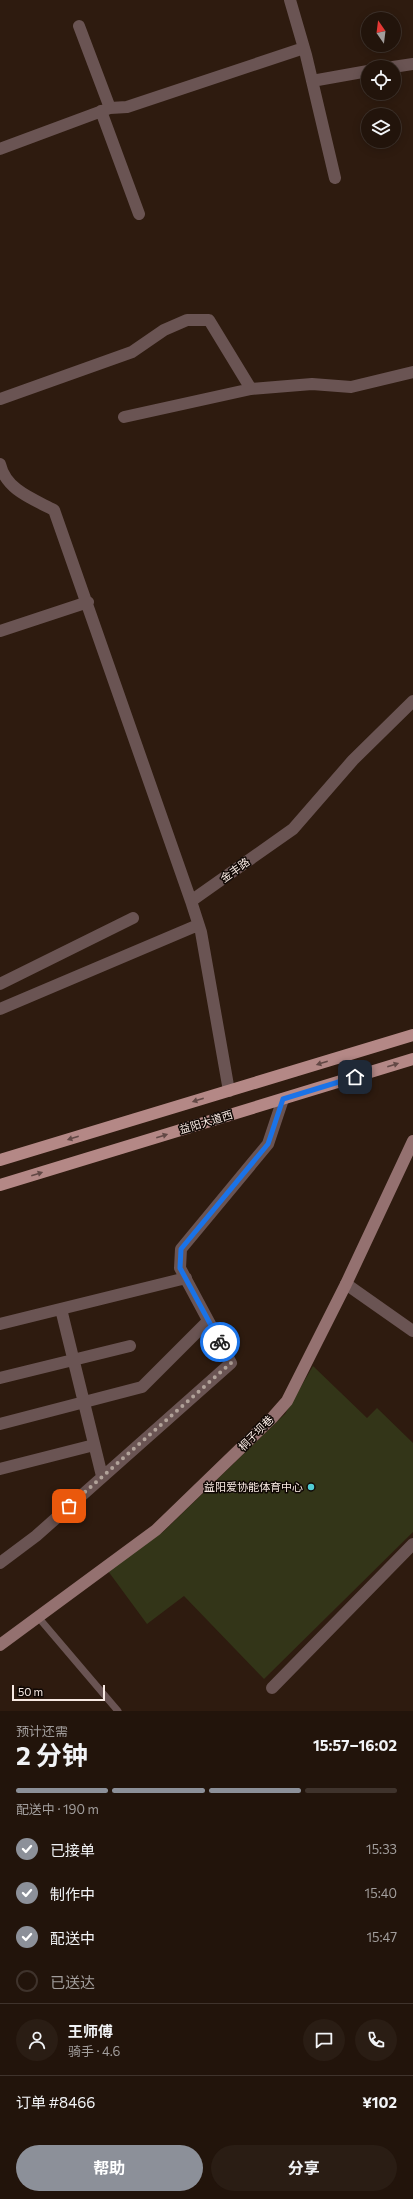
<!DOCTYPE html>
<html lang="zh">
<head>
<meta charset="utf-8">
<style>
  :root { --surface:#22140b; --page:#2a1d14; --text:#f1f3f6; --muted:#a29e9d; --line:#3f332c; --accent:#8c9099 }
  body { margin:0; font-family:Commissioner,"Noto Sans SC",sans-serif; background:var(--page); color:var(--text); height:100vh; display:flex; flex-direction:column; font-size:15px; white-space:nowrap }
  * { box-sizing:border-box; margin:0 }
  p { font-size:13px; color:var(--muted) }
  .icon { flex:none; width:22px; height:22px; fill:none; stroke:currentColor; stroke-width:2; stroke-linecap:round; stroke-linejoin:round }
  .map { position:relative; height:1711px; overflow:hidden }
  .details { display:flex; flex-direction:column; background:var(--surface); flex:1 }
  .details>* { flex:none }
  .needle { width:26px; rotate:346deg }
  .controls { position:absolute; left:361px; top:12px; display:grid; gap:8px }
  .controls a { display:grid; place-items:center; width:40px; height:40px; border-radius:50%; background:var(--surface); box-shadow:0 2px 10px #0003,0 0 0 1px var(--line); font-size:20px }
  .scale { position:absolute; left:12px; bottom:10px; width:93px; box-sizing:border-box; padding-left:4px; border:2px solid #f8eae3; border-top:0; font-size:11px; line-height:14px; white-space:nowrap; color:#f8eae3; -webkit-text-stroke:3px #100804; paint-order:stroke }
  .pin { position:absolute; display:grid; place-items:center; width:34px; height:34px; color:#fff; margin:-17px; border-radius:8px; box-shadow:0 2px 6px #0006 }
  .courier { position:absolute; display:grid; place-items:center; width:40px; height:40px; margin:-20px; border:3px solid #1a73e8; border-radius:50%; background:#fff; color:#222; box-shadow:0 1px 5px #0007 }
  .head em { font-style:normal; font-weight:700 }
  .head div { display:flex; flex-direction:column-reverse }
  .head { display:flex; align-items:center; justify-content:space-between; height:68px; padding:0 16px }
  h1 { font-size:26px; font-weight:700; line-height:30px }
  .bar { display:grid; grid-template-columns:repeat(4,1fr); gap:6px 4px; align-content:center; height:48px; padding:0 16px }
  .bar i { height:5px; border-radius:3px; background:var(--line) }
  .bar .active { background:var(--accent) }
  .bar p { grid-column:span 4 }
  .line { display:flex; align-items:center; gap:10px; padding:0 16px; border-top:1px solid var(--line) }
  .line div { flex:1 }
  .round { display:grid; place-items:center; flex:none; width:42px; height:42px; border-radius:21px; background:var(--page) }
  ol { padding:0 16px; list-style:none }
  li { display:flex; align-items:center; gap:12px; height:44px }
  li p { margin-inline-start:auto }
  li .icon { padding:4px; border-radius:50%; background:var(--accent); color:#fff; stroke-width:4 }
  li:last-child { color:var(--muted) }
  li i { width:22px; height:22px; border:2px solid var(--line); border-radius:50% }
  .action { display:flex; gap:8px; margin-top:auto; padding:8px 16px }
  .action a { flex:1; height:46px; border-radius:24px; background:var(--accent); color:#fff; font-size:16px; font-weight:700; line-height:46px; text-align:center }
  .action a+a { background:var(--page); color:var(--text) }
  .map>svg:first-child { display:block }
  .green { fill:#333518 }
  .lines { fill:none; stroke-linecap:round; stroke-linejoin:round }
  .lane { stroke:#6a5453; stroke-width:7 }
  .street { stroke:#6a5453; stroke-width:12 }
  .secondary { stroke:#947170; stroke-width:12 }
  .primary { stroke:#b48886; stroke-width:12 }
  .oneway { fill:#624845 }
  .done { stroke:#b1a299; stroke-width:4; stroke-dasharray:0 7.2 }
  .route { stroke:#1a73e8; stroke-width:5 }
  .poi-dot { fill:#51ccd4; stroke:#100804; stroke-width:1.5 }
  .labels { text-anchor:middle; stroke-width:3; stroke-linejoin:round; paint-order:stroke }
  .street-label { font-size:11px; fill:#f8eae3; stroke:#100804 }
  .poi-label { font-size:11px; fill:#f8eae3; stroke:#100804; text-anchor:end }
</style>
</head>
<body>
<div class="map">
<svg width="413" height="1711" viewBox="0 0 413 1711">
  <rect width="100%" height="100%" fill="#2e1b0f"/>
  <path class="green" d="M313 1366 367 1418 377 1408 413 1443V1532L264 1679 184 1596 147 1624 108 1571 163 1532 285 1414Z"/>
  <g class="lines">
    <path class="lane" d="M38 1617 118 1711"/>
    <path class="street" d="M290 0 306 55 335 178
      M79 26 110 108
      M393 67 413 64
      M312 81 368 71
      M101 111 139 214
      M0 149 110 108 127 107 304 48
      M0 399 132 352 164 330 187 320H209L251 389 312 384 351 387 413 372
      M124 417 251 389
      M0 464C6 490 33 499 54 510L191 901
      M0 631 88 602
      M0 984 133 918
      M0 1009 198 925
      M229 1091 201 932 191 901 293 829 353 760 413 701
      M346 1284 413 1331
      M61 1309 102 1476
      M0 1324 186 1278
      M0 1378 130 1346
      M0 1424 142 1387 208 1321
      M0 1469 94 1445
      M0 1563 36 1536 231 1363 180 1268 181 1249 268 1144 283 1099
      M272 1688 413 1544"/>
    <path class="secondary" d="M0 1645 156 1530 272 1418 287 1401 346 1284 413 1141"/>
    <path class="primary" d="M0 1160 413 1035
      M0 1185 413 1059"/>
  </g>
  <defs><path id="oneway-solid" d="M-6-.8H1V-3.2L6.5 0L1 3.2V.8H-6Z"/></defs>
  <g class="oneway">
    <use href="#oneway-solid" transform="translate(322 1063) rotate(163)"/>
    <use href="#oneway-solid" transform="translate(393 1065) rotate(-17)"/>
    <use href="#oneway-solid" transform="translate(198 1100) rotate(163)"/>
    <use href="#oneway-solid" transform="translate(162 1136) rotate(-17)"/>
    <use href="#oneway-solid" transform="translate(73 1138) rotate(163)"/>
    <use href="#oneway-solid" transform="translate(37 1174) rotate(-17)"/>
  </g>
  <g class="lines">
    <path class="done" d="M69 1506 231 1363 220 1342"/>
    <path class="route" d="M220 1342 180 1268 181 1249 268 1144 283 1099 355 1077"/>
  </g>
  <circle class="poi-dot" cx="311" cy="1487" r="4"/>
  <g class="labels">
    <g class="street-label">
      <text transform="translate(235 870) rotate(-36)" y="4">金丰路</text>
      <text transform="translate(206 1122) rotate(-17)" y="4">益阳大道西</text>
      <text transform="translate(256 1433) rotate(-45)" y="4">桐子坝巷</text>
    </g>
    <g class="poi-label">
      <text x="303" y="1491">益阳爱协能体育中心</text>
    </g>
  </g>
</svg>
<div class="controls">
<a><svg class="needle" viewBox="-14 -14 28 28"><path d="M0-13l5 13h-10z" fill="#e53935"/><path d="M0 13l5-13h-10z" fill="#a29e9d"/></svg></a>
<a><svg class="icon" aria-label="locate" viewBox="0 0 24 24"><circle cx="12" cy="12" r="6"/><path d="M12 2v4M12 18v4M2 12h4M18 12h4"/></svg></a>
<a><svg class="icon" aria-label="layers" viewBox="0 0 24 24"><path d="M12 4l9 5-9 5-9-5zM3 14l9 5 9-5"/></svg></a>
</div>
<div class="scale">50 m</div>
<div class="pin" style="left:69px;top:1506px;background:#ea580c"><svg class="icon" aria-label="bag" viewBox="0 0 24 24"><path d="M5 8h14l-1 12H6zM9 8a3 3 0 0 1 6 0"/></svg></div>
<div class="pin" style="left:355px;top:1077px;background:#1f2937"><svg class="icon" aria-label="home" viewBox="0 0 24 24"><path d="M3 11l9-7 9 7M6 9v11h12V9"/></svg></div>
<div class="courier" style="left:220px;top:1342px"><svg class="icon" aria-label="bike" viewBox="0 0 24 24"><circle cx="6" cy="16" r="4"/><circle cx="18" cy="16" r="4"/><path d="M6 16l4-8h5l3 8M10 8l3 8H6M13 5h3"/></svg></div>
</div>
<section class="details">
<div class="head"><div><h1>2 分钟</h1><p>预计还需</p></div><em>15:57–16:02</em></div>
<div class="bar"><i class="active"></i><i class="active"></i><i class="active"></i><i></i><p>配送中 · 190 m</p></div>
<ol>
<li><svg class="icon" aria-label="check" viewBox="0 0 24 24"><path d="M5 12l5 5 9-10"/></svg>已接单<p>15:33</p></li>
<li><svg class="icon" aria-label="check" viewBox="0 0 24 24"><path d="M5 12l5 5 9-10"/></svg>制作中<p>15:40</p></li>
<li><svg class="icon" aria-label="check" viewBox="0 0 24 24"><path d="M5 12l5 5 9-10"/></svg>配送中<p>15:47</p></li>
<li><i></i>已送达</li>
</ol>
<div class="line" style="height:72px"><a class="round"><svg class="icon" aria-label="person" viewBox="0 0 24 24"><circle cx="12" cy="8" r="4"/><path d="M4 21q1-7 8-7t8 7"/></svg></a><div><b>王师傅</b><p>骑手 · 4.6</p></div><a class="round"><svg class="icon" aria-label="chat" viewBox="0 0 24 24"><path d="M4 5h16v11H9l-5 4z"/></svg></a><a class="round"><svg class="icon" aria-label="phone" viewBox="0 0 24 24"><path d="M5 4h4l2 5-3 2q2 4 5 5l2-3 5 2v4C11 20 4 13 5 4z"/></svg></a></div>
<div class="line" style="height:52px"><div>订单 #8466</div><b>¥102</b></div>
<div class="action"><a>帮助</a><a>分享</a></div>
</section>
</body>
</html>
